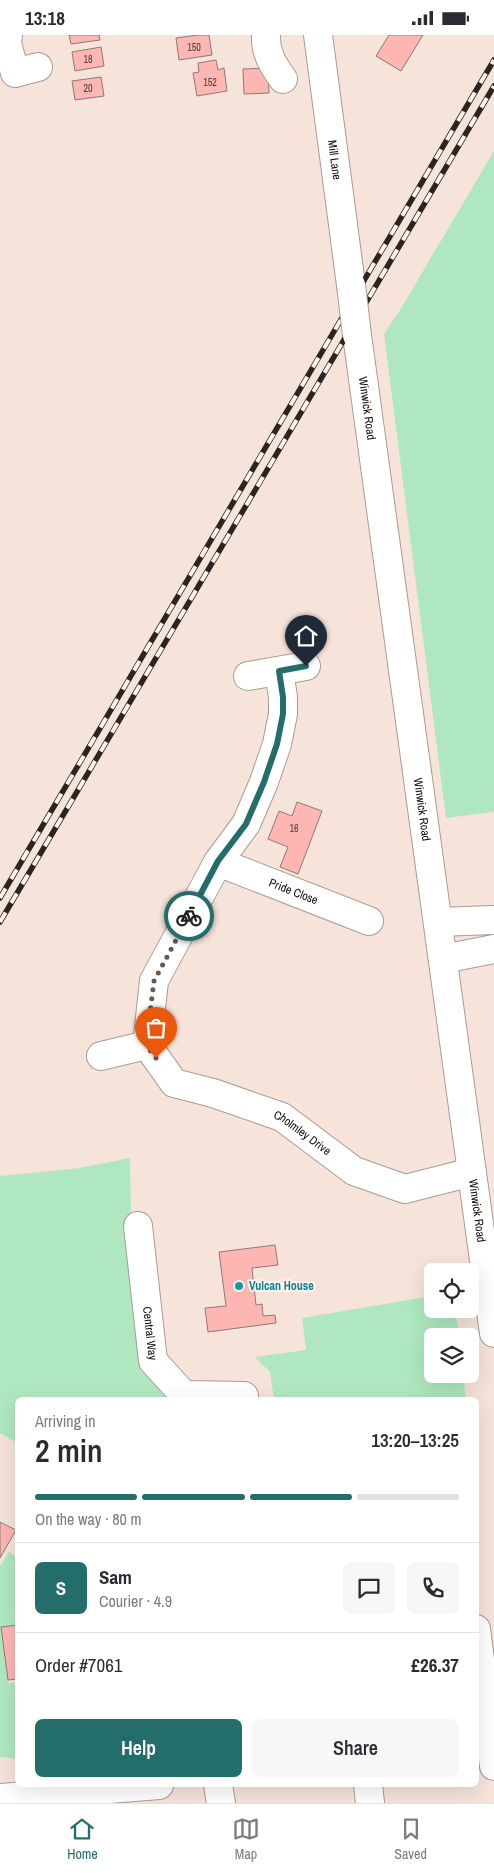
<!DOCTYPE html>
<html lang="en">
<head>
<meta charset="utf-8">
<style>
  :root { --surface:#fff; --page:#f7f7f7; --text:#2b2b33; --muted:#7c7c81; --line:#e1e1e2; --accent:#236e6b }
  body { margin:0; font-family:"Archivo Narrow",sans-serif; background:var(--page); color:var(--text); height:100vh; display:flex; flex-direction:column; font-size:19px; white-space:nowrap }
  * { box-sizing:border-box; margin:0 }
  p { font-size:16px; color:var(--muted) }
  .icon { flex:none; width:28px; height:28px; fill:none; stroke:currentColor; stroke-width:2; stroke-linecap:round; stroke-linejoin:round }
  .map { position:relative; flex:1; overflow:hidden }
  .sheet { position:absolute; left:15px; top:1362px; width:464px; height:390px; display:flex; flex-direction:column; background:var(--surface); border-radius:8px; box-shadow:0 5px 20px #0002 }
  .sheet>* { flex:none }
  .tools { position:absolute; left:424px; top:1228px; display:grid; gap:10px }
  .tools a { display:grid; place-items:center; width:55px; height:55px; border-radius:8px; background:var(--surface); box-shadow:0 5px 20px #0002; font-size:25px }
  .pin { position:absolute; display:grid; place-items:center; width:42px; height:42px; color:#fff; margin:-51px -21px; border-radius:50% 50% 50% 0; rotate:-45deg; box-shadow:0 0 5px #0007 }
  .pin .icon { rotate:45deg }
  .courier { position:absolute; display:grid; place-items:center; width:50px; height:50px; margin:-25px; border:4px solid #236e6b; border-radius:50%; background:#fff; color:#222; box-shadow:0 1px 6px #0007 }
  .summary em { font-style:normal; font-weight:600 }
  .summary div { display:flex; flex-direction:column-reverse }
  .summary { display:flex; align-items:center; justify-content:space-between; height:85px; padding:0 20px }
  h1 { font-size:32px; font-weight:600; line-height:38px }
  .bar { display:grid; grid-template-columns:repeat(4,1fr); gap:8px 5px; align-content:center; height:60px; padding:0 20px }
  .bar i { height:6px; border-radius:4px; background:var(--line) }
  .bar .on { background:var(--accent) }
  .bar p { grid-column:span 4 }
  .line { display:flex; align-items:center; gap:12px; padding:0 20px; border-top:1px solid var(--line) }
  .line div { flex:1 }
  .round { display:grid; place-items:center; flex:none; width:52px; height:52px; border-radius:8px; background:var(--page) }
  .primary-button { display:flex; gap:10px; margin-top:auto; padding:10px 20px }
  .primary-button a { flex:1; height:58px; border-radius:8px; background:var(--accent); color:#fff; font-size:20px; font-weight:600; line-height:58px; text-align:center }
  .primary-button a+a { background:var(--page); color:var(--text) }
  .status { display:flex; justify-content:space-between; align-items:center; height:35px; padding:0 25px; background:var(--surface); direction:ltr }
  .status svg { height:14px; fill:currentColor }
  .dock { display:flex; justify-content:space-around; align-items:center; height:70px; border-top:1px solid var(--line); background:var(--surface); font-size:14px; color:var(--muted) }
  .dock a { display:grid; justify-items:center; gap:2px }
  .dock .on { color:var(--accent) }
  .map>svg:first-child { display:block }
  .green { fill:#afe8c0 }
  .building { fill:#fdb6b1; stroke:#8d7a78 }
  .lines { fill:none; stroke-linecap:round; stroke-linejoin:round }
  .minor-casing { stroke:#ac9b92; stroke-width:30 }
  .secondary-casing { stroke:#ac9b92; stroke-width:30 }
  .primary-casing { stroke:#ac9b92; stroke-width:30 }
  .minor { stroke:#fff; stroke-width:28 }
  .secondary { stroke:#fff; stroke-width:28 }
  .primary { stroke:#fff; stroke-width:28 }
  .rail-casing { stroke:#2c2421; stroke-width:5.5 }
  .rail { stroke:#fef3ed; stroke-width:4; stroke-dasharray:11; stroke-linecap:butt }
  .primary-bridge-casing { stroke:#ac9b92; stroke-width:30; stroke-linecap:butt }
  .primary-bridge { stroke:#fff; stroke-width:28 }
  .done { stroke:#645a54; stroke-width:5; stroke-dasharray:0 9 }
  .route { stroke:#236e6b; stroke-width:6 }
  .culture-dot { fill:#0f9aa8; stroke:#fef3ed; stroke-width:2 }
  .labels { text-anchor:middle; stroke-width:4; stroke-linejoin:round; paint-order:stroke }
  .number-label { font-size:10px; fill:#4f3935 }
  .street-label { font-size:12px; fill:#150f0c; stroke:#fef3ed }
  .culture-label { font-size:12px; font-weight:bold; fill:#0d838f; stroke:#fef3ed; text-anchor:start }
</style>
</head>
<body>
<div class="status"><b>13:18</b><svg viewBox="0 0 49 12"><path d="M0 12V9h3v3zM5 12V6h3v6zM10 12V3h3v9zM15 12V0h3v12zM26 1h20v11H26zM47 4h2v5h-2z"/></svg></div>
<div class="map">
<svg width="494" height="1768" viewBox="0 0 494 1768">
  <rect width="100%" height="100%" fill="#f6e4db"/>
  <path class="green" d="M494 116V777L446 783 384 299 400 275Z
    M130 1123 131 1185 175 1365H18L17 1408 0 1398V1141L80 1133Z
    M432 1261V1274H455L459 1301H432V1339H463L466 1365H274L270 1337 255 1322 306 1315 302 1283Z
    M9 1517 17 1522V1590L1 1593 8 1648 17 1647V1724L0 1722V1531Z"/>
  <path class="building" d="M69 0H99L100 5 71 9Z
    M198 0H209L212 20 179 25 176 3Z
    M389 0H423L401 36 376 21Z
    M101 12 104 31 75 36 72 17Z
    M216 25 218 35 224 33 227 56 197 61 193 38 199 37 198 28Z
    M268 33 269 58 244 59 243 34Z
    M101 42 104 61 75 65 72 46Z
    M297 767 322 776 298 839 280 832 288 812 268 804 279 776 292 781Z
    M275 1210 278 1230 252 1233 256 1270 262 1269 263 1281 275 1280 276 1288 208 1297 205 1273 226 1271 219 1217Z
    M0 1487 16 1495 0 1523Z
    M18 1590V1644L8 1645 1 1592Z"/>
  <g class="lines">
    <g class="minor-casing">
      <g id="minor">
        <path d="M8 0 7 8 15 38 38 32"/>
        <path d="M266 0C265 18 273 30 283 44"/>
        <path id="s1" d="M279 636 283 662V679L277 709 264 747 246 789 218 827 154 946 147 1010 174 1048 213 1058 282 1082 354 1136 405 1154 472 1137"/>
        <path d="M248 641 306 631"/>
        <path id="s2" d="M218 827 369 886"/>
        <path d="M101 1021 147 1010"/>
        <path id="s3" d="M138 1191 153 1326 184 1360 244 1361V1365"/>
        <path d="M476 1594 494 1731"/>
        <path d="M218 1750 221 1768"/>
        <path d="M368 1750 370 1768"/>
        <path d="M0 1763 159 1750"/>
      </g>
    </g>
    <g class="secondary-casing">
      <path id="secondary" d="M438 887 494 885
        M443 924 494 914"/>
    </g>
    <g class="primary-casing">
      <g id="primary">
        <path id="s4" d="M318 0 351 250"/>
        <path id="s5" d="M357 300 494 1298"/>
      </g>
    </g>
    <use href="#minor" class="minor"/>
    <use href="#secondary" class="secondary"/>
    <use href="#primary" class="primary"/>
    <g class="rail-casing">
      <path id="rail" d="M0 863 494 25
        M0 887 494 51"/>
    </g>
    <use href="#rail" class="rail"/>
    <g class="primary-bridge-casing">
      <path id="primary-bridge" d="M351 250 357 300"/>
    </g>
    <use href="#primary-bridge" class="primary-bridge"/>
  </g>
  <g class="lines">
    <path class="done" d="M156 1023 146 1010 154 946 189 881"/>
    <path class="route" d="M189 881 218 826 246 789 264 747 277 709 283 679V662L279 636 306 631"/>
  </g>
  <circle class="culture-dot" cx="239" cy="1251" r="5"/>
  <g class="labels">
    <g class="number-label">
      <text x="194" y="16">150</text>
      <text x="88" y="28">18</text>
      <text x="210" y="51">152</text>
      <text x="88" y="57">20</text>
      <text x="294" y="797">16</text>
    </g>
    <g class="street-label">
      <text dy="4" stroke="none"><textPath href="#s4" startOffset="126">Mill Lane</textPath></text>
      <text dy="4" stroke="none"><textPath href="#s5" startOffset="74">Winwick Road</textPath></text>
      <text dy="4" stroke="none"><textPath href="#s5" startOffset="479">Winwick Road</textPath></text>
      <text dy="4" stroke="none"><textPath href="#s2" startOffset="81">Pride Close</textPath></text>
      <text dy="4" stroke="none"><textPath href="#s1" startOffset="592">Cholmley Drive</textPath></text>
      <text dy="4" stroke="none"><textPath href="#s5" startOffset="884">Winwick Road</textPath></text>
      <text dy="4" stroke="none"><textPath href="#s3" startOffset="108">Central Way</textPath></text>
    </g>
    <g class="culture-label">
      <text x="249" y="1255">Vulcan House</text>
    </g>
  </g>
</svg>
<div class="tools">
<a><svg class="icon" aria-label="locate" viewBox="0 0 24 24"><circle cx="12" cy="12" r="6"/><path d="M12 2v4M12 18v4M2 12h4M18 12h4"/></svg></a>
<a><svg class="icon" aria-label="layers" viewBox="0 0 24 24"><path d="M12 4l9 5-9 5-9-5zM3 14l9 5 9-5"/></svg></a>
</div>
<div class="pin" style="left:156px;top:1023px;background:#ea580c"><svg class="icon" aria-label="bag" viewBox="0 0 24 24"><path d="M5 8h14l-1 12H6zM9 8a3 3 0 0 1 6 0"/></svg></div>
<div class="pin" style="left:306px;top:631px;background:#1f2937"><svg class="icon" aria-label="home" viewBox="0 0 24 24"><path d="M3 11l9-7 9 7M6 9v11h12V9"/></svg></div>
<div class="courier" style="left:189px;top:881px"><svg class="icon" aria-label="bike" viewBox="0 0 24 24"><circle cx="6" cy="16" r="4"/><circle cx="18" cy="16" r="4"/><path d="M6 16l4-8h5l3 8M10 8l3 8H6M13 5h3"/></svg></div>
<section class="sheet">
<div class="summary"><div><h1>2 min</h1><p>Arriving in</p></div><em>13:20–13:25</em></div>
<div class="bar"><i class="on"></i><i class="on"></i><i class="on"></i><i></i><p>On the way · 80 m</p></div>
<div class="line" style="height:90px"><b class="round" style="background:var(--accent);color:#fff">S</b><div><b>Sam</b><p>Courier · 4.9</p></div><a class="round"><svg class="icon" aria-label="chat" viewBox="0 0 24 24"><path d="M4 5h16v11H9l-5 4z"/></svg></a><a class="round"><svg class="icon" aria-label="phone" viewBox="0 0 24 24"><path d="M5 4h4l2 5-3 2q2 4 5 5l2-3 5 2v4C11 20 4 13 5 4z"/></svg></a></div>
<div class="line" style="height:65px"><div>Order #7061</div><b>£26.37</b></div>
<div class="primary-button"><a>Help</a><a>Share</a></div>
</section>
</div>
<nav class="dock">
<a class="on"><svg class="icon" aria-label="home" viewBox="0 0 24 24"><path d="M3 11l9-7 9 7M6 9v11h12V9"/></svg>Home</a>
<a><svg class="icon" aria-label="map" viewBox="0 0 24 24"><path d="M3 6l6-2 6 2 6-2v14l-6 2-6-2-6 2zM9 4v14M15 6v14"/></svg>Map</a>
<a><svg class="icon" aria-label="saved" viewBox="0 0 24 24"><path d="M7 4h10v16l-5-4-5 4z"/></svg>Saved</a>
</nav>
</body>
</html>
